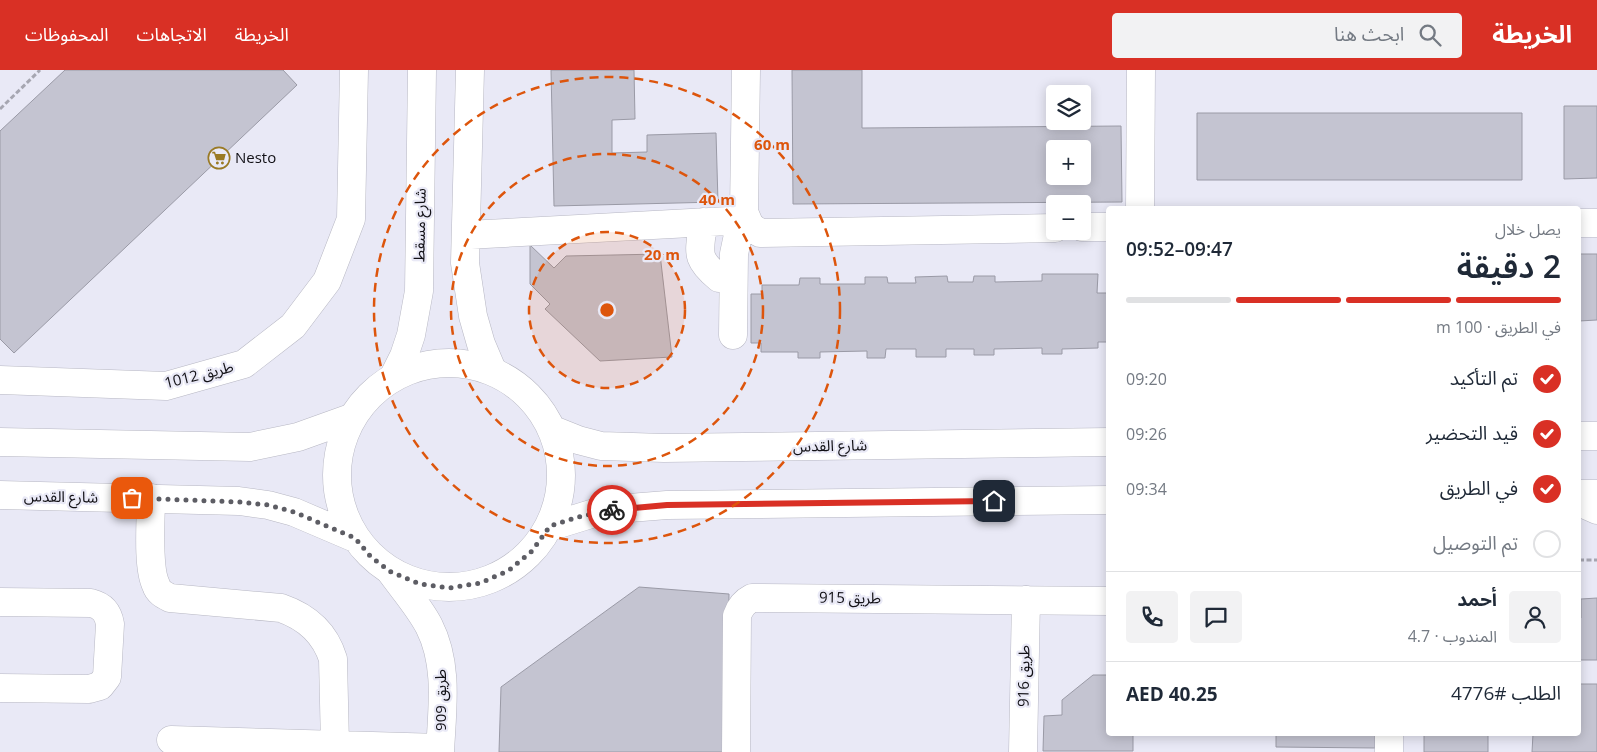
<!DOCTYPE html>
<html lang="ar">
<head>
<meta charset="utf-8">
<style>
  :root { --surface:#fff; --page:#f2f2f3; --text:#1f2937; --muted:#747a83; --line:#e0e1e3; --accent:#d93025 }
  body { margin:0; font-family:"Open Sans","Noto Sans Arabic",sans-serif; background:var(--page); color:var(--text); direction:rtl; height:100vh; display:flex; flex-direction:column; font-size:19px; white-space:nowrap }
  * { box-sizing:border-box; margin:0 }
  p { font-size:16px; color:var(--muted) }
  .icon { flex:none; width:28px; height:28px; fill:none; stroke:currentColor; stroke-width:2; stroke-linecap:round; stroke-linejoin:round }
  .map { position:relative; flex:1; overflow:hidden; direction:ltr }
  .side { position:absolute; left:1106px; top:136px; width:475px; height:530px; display:flex; flex-direction:column; background:var(--surface); border-radius:5px; box-shadow:0 2px 12px #0003; direction:rtl }
  .side>* { flex:none }
  .fabs { position:absolute; left:1046px; top:15px; display:grid; gap:10px }
  .fabs a { display:grid; place-items:center; width:45px; height:45px; border-radius:5px; background:var(--surface); box-shadow:0 2px 12px #0003; font-size:25px }
  .pin { position:absolute; display:grid; place-items:center; width:42px; height:42px; color:#fff; margin:-21px; border-radius:10px; box-shadow:0 2px 8px #0006 }
  .courier { position:absolute; display:grid; place-items:center; width:50px; height:50px; margin:-25px; border:4px solid #d93025; border-radius:50%; background:#fff; color:#222; box-shadow:0 1px 6px #0007 }
  .overview em { font-style:normal; font-weight:600 }
  .overview div { display:flex; flex-direction:column-reverse }
  .overview { display:flex; align-items:center; justify-content:space-between; height:85px; padding:0 20px }
  h1 { font-size:32px; font-weight:600; line-height:38px }
  .bar { display:grid; grid-template-columns:repeat(4,1fr); gap:8px 5px; align-content:center; height:60px; padding:0 20px }
  .bar i { height:6px; border-radius:4px; background:var(--line) }
  .bar .on { background:var(--accent) }
  .bar p { grid-column:span 4 }
  .line { display:flex; align-items:center; gap:12px; padding:0 20px; border-top:1px solid var(--line) }
  .line div { flex:1 }
  .round { display:grid; place-items:center; flex:none; width:52px; height:52px; border-radius:5px; background:var(--page) }
  ol { padding:0 20px; list-style:none }
  li { display:flex; align-items:center; gap:15px; height:55px }
  li p { margin-inline-start:auto }
  li .icon { padding:5px; border-radius:50%; background:var(--accent); color:#fff; stroke-width:4 }
  li:last-child { color:var(--muted) }
  li i { width:28px; height:28px; border:2px solid var(--line); border-radius:50% }
  header { display:flex; align-items:center; gap:30px; box-sizing:border-box; height:70px; padding:0 25px; background:var(--accent); color:#fff }
  header strong { font-size:24px }
  nav { display:flex; gap:28px; margin-inline-start:auto; font-size:18px }
  .search { width:350px; height:45px; background:var(--page); display:flex; align-items:center; gap:12px; box-sizing:border-box; padding:0 18px; border-radius:5px; color:var(--muted); font-size:19px }
  .map>svg:first-child { display:block }
  .building { fill:#c4c4d1; stroke:#9a9aa6; fill-rule:evenodd }
  .lines { fill:none; stroke-linecap:round; stroke-linejoin:round }
  .minor-casing { stroke:#b7b7c3; stroke-width:29 }
  .major-casing { stroke:#b7b7c3; stroke-width:29 }
  .path { stroke:#a6a6b1; stroke-width:3; stroke-dasharray:5 2.5; stroke-linecap:butt }
  .minor { stroke:#fff; stroke-width:28 }
  .major { stroke:#fff; stroke-width:28 }
  .done { stroke:#5d5d64; stroke-width:5; stroke-dasharray:0 9 }
  .route { stroke:#d93025; stroke-width:6 }
  .ring { fill:none; stroke:#dd550c; stroke-width:2.5; stroke-dasharray:9 6 }
  .labels { text-anchor:middle; stroke-width:4.5; stroke-linejoin:round; paint-order:stroke }
  .poi-label { font-size:15px; fill:#121116; stroke:#e9e9f6; text-anchor:start }
  .street-label { font-size:15px; fill:#121116; stroke:#e9e9f6 }
  .centre { fill:#dd550c; stroke:#e9e9f6; stroke-width:2.5 }
  .ring-label { font-size:15px; text-anchor:middle; font-weight:bold; fill:#dd550c; stroke:#e9e9f6; stroke-width:4.5; stroke-linejoin:round; paint-order:stroke }
</style>
</head>
<body>
<header>
<strong>الخريطة</strong>
<div class="search"><svg class="icon" aria-label="search" viewBox="0 0 24 24"><circle cx="10" cy="10" r="6"/><path d="M15 15l6 6"/></svg>ابحث هنا</div>
<nav><a>الخريطة</a><a>الاتجاهات</a><a>المحفوظات</a></nav>
</header>
<div class="map">
<svg width="1597" height="682" viewBox="0 0 1597 682">
  <rect width="100%" height="100%" fill="#e9e9f6"/>
  <path class="building" d="M65 0H283L297 15 14 283 0 269V61Z
    M551 0H634L635 49 612 50V83L647 82V65L716 63 718 132 554 136Z
    M792 0H862V58L1121 56 1122 132 793 134ZM1055 79H1082V106H1055Z
    M1564 36H1597V108L1564 109Z
    M1197 43H1522V110H1197Z
    M530 175 554 198 566 186 660 184 672 287 600 291 545 239 550 234 530 214Z
    M1579 184H1597V250L1579 251Z
    M1042 204H1098L1097 223H1108V272H1098V278L1062 279V284H1042V278L994 279V285H974V279H946V287H916V279H886L885 288H867V281L820 282V288H798V282H761V273H751V224H762V215H799L800 208H820V214H865V207H887L888 213H916L915 207 947 206 948 212H973L974 206H995V212L1042 211Z
    M639 517 729 524 726 682H499L501 617Z
    M1597 528V590H1579V548H1581V529Z
    M1093 605H1109V664H1133V681H1043L1044 646 1062 645V630Z
    M1579 614H1597V682H1532L1533 664H1579Z
    M1276 664H1375V678L1276 677Z
    M1424 664H1488V682H1424Z"/>
  <g class="lines">
    <g class="minor-casing">
      <path id="minor" d="M470 0 465 193 473 246 481 274 492 300
        M746 0 744 142 750 156 760 163 1055 158
        M1140 139 1141 0
        M703 152C700 183 694 187 719 208
        M1579 153H1597
        M1082 157H1109
        M466 165 747 150
        M733 265 734 184 738 165 747 150
        M394 306 404 286 411 265 419 221 422 0
        M0 310 166 316 244 294 293 256 327 211 351 149 354 0
        M151 428C151 449 147 497 156 515 158 522 164 525 170 528L281 538C307 547 325 563 333 589L335 675
        M1579 432 1597 440
        M391 502C404 520 419 537 429 556 449 595 442 640 440 682
        M0 532 91 533C103 536 108 542 110 554L107 607 100 616 89 619 0 618
        M171 670 440 678
        M736 682 737 546C740 537 744 532 752 528L1109 531
        M1023 682 1026 530
        M1389 682V664"/>
    </g>
    <g class="major-casing">
      <path id="major" d="M337 405a112 112 0 1 1 224 0a112 112 0 1 1-224 0Z
        M553 360 578 370 601 376 664 378 1109 372
        M1579 366H1597
        M0 372 250 377 298 367 351 348
        M1579 424H1597
        M0 425 239 431 268 435 294 442 355 468
        M549 457 604 440 667 435 1109 430"/>
    </g>
    <path class="path" d="M0 39 40 0
      M1579 490H1597"/>
    <use href="#minor" class="minor"/>
    <use href="#major" class="major"/>
  </g>
  <g class="lines">
    <path class="done" d="M132 428 239 432 268 435 294 442 355 468 371 487 391 502 420 514 450 518 480 513 508 501 532 481 550 456 578 447 612 440"/>
    <path class="route" d="M612 440 667 435 994 431"/>
  </g>
  <circle cx="607" cy="240" r="78" fill="#dd550c" fill-opacity=".12"/>
  <g class="ring">
    <circle cx="607" cy="240" r="78"/>
    <circle cx="607" cy="240" r="156"/>
    <circle cx="607" cy="240" r="233"/>
  </g>
  <defs>
    <g id="supermarket-ring" transform="scale(1.125)"><circle r="9.5" fill="#e9e9f6" stroke="#9a7a24" stroke-width="1.5"/><path d="M-6-5.5h2.5l.6 2H6L4.5 2H-2.5L-4.4-4H-6ZM-1.5 3.2a1.3 1.3 0 1 0 .1 0ZM3 3.2a1.3 1.3 0 1 0 .1 0Z" fill="#9a7a24"/></g>
  </defs>
  <g fill-rule="evenodd">
    <use href="#supermarket-ring" x="219" y="88"/>
  </g>
  <g class="labels">
    <g class="poi-label">
      <text x="235" y="93">Nesto</text>
    </g>
    <g class="street-label">
      <text transform="translate(420 155) rotate(-89)" y="5">شارع مسقط</text>
      <text transform="translate(199 305) rotate(-14)" y="5">طريق 1012</text>
      <text transform="translate(830 376) rotate(-1)" y="5">شارع القدس</text>
      <text transform="translate(61 427) rotate(1)" y="5">شارع القدس</text>
      <text transform="translate(850 528) rotate(1)" y="5">طريق 915</text>
      <text transform="translate(1024 606) rotate(-89)" y="5">طريق 916</text>
      <text transform="translate(441 630) rotate(-90)" y="5">طريق 909</text>
    </g>
  </g>
  <circle cx="607" cy="240" r="8" class="centre"/>
  <g class="ring-label">
    <text x="772" y="80">60 m</text>
    <text x="717" y="135">40 m</text>
    <text x="662" y="190">20 m</text>
  </g>
</svg>
<div class="fabs">
<a><svg class="icon" aria-label="layers" viewBox="0 0 24 24"><path d="M12 4l9 5-9 5-9-5zM3 14l9 5 9-5"/></svg></a>
<a>+</a>
<a>−</a>
</div>
<div class="pin" style="left:132px;top:428px;background:#ea580c"><svg class="icon" aria-label="bag" viewBox="0 0 24 24"><path d="M5 8h14l-1 12H6zM9 8a3 3 0 0 1 6 0"/></svg></div>
<div class="pin" style="left:994px;top:431px;background:#1f2937"><svg class="icon" aria-label="home" viewBox="0 0 24 24"><path d="M3 11l9-7 9 7M6 9v11h12V9"/></svg></div>
<div class="courier" style="left:612px;top:440px"><svg class="icon" aria-label="bike" viewBox="0 0 24 24"><circle cx="6" cy="16" r="4"/><circle cx="18" cy="16" r="4"/><path d="M6 16l4-8h5l3 8M10 8l3 8H6M13 5h3"/></svg></div>
<section class="side">
<div class="overview"><div><h1>2 دقيقة</h1><p>يصل خلال</p></div><em>09:47–09:52</em></div>
<div class="bar"><i class="on"></i><i class="on"></i><i class="on"></i><i></i><p>في الطريق · 100 m</p></div>
<ol>
<li><svg class="icon" aria-label="check" viewBox="0 0 24 24"><path d="M5 12l5 5 9-10"/></svg>تم التأكيد<p>09:20</p></li>
<li><svg class="icon" aria-label="check" viewBox="0 0 24 24"><path d="M5 12l5 5 9-10"/></svg>قيد التحضير<p>09:26</p></li>
<li><svg class="icon" aria-label="check" viewBox="0 0 24 24"><path d="M5 12l5 5 9-10"/></svg>في الطريق<p>09:34</p></li>
<li><i></i>تم التوصيل</li>
</ol>
<div class="line" style="height:90px"><a class="round"><svg class="icon" aria-label="person" viewBox="0 0 24 24"><circle cx="12" cy="8" r="4"/><path d="M4 21q1-7 8-7t8 7"/></svg></a><div><b>أحمد</b><p>المندوب · 4.7</p></div><a class="round"><svg class="icon" aria-label="chat" viewBox="0 0 24 24"><path d="M4 5h16v11H9l-5 4z"/></svg></a><a class="round"><svg class="icon" aria-label="phone" viewBox="0 0 24 24"><path d="M5 4h4l2 5-3 2q2 4 5 5l2-3 5 2v4C11 20 4 13 5 4z"/></svg></a></div>
<div class="line" style="height:65px"><div>الطلب #4776</div><b>AED 40.25</b></div>
</section>
</div>
</body>
</html>
